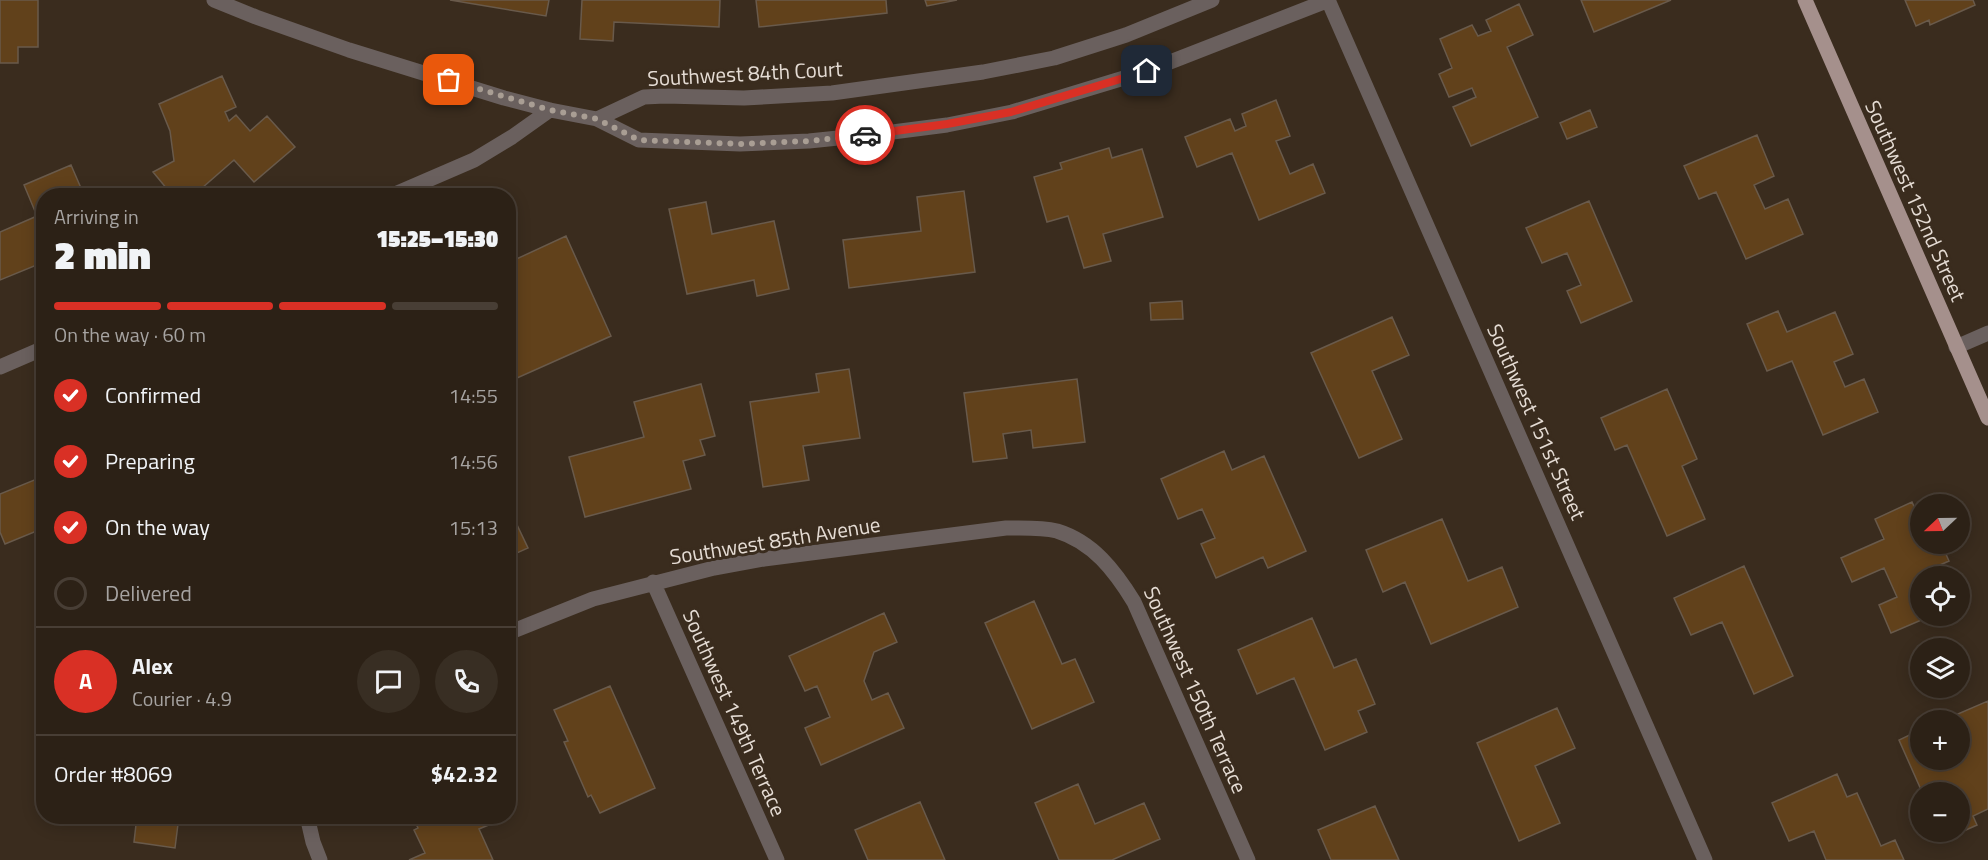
<!DOCTYPE html>
<html lang="en">
<head>
<meta charset="utf-8">
<style>
  :root { --surface:#2c2116; --page:#382e23; --text:#f1f3f6; --muted:#a6a3a1; --line:#483e35; --accent:#d93025 }
  body { margin:0; font-family:"Titillium Web",sans-serif; background:var(--page); color:var(--text); height:100vh; display:flex; flex-direction:column; font-size:22px; white-space:nowrap }
  * { box-sizing:border-box; margin:0 }
  p { font-size:20px; color:var(--muted) }
  .icon { flex:none; width:33px; height:33px; fill:none; stroke:currentColor; stroke-width:2; stroke-linecap:round; stroke-linejoin:round }
  .map { position:relative; flex:1; overflow:hidden }
  .panel { position:absolute; left:36px; top:188px; width:480px; height:636px; display:flex; flex-direction:column; background:var(--surface); border-radius:24px; box-shadow:0 3px 15px #0003,0 0 0 2px var(--line) }
  .panel>* { flex:none }
  .needle { width:39px; rotate:248deg }
  .fabs { position:absolute; left:1910px; top:494px; display:grid; gap:12px }
  .fabs a { display:grid; place-items:center; width:60px; height:60px; border-radius:50%; background:var(--surface); box-shadow:0 3px 15px #0003,0 0 0 2px var(--line); font-size:30px }
  .pin { position:absolute; display:grid; place-items:center; width:51px; height:51px; color:#fff; margin:-26px; border-radius:12px; box-shadow:0 3px 9px #0006 }
  .courier { position:absolute; display:grid; place-items:center; width:60px; height:60px; margin:-30px; border:4px solid #d93025; border-radius:50%; background:#fff; color:#222; box-shadow:0 2px 8px #0007 }
  .head em { font-style:normal; font-weight:800 }
  .head div { display:flex; flex-direction:column-reverse }
  .head { display:flex; align-items:center; justify-content:space-between; height:102px; padding:0 18px }
  h1 { font-size:39px; font-weight:800; line-height:45px }
  .bar { display:grid; grid-template-columns:repeat(4,1fr); gap:9px 6px; align-content:center; height:72px; padding:0 18px }
  .bar i { height:8px; border-radius:4px; background:var(--line) }
  .bar .selected { background:var(--accent) }
  .bar p { grid-column:span 4 }
  .line { display:flex; align-items:center; gap:15px; padding:0 18px; border-top:2px solid var(--line) }
  .line div { flex:1 }
  .round { display:grid; place-items:center; flex:none; width:63px; height:63px; border-radius:32px; background:var(--page) }
  ol { padding:0 18px; list-style:none }
  li { display:flex; align-items:center; gap:18px; height:66px }
  li p { margin-inline-start:auto }
  li .icon { padding:6px; border-radius:50%; background:var(--accent); color:#fff; stroke-width:4 }
  li:last-child { color:var(--muted) }
  li i { width:33px; height:33px; border:3px solid var(--line); border-radius:50% }
  .map>svg:first-child { display:block }
  .building { fill:#61411b; stroke:#695a4b; stroke-width:1.5 }
  .lines { fill:none; stroke-linecap:round; stroke-linejoin:round }
  .minor { stroke:#6a605e; stroke-width:15 }
  .major { stroke:#a5908c; stroke-width:15 }
  .done { stroke:#a99e94; stroke-width:6; stroke-dasharray:0 10.8 }
  .route { stroke:#d93025; stroke-width:8 }
  .labels { text-anchor:middle; stroke-width:6; stroke-linejoin:round; paint-order:stroke }
  .street-label { font-size:21px; fill:#e5dcd4; stroke:#3a2c1e }
</style>
</head>
<body>
<div class="map">
<svg width="1988" height="860" viewBox="0 0 1988 860">
  <rect width="100%" height="100%" fill="#3a2c1e"/>
  <path class="building" d="M0 0H38V47H18V63H0Z
    M450 0H549L546 16Z
    M582 0H720L719 27 614 22 613 41 580 39Z
    M756 0H886L887 13 759 27Z
    M925 0H957L927 6Z
    M1581 0H1671L1594 32Z
    M1905 0H1973L1975 5 1930 25 1929 20 1916 26Z
    M1519 4 1533 35 1507 47 1538 117 1471 146 1453 107 1476 97 1472 88 1449 97 1439 74 1452 68 1440 39 1472 25 1478 36 1491 31 1486 20Z
    M222 76 236 107 225 112 229 121 236 115 250 131 267 116 295 147 254 182 234 160 194 195H172L153 172 174 161 170 131 159 104Z
    M1276 100 1290 136 1276 141 1290 174 1313 164 1325 193 1259 220 1232 153 1197 167 1185 137 1230 119 1235 131 1246 126 1242 114Z
    M1590 110 1597 127 1567 139 1560 123Z
    M1757 135 1774 176 1754 185 1765 209 1788 199 1803 234 1746 259 1716 192 1699 199 1684 166Z
    M1109 148 1112 158 1142 149 1163 217 1103 234 1111 261 1084 268 1068 216 1047 222 1034 177 1062 169 1060 163Z
    M71 165 84 195H44V262L0 280V232L37 216 24 185Z
    M964 191 975 272 849 288 843 240 921 231 917 197Z
    M1589 201 1632 301 1581 323 1567 291 1581 285 1567 253 1542 263 1526 228Z
    M706 202 712 234 774 221 789 289 757 296 754 280 687 294 669 209Z
    M566 236 611 336 517 378 508 358V257L510 262Z
    M1182 301 1183 319 1151 320 1150 303Z
    M1778 311 1787 332 1835 312 1853 354 1834 362 1845 387 1864 379 1878 412 1823 435 1792 361 1767 371 1747 324Z
    M1392 317 1409 355 1372 371 1402 439 1359 458 1311 353Z
    M849 369 860 438 803 446 809 480 763 487 750 402 819 392 816 374Z
    M1077 379 1085 442 1033 448 1031 430 1003 434 1007 458 973 462 964 393Z
    M701 384 715 436 700 440 705 455 683 461 691 489 585 517 569 457 644 437 634 402Z
    M1667 389 1697 459 1682 466 1705 519 1667 536 1627 445 1615 450 1601 418Z
    M1224 451 1232 470 1264 456 1306 551 1268 568 1263 557 1216 578 1201 544 1215 538 1202 509 1178 519 1161 479Z
    M44 476V528L5 544 0 532V494Z
    M1912 502 1920 520V543H1941L1949 561 1940 565 1945 576H1920V615H1933L1891 633 1879 605 1897 597 1884 568 1852 582 1841 558 1884 539 1875 519Z
    M508 506 528 548 508 557Z
    M1442 519 1468 581 1502 567 1518 607 1431 644 1405 582 1383 592 1366 550Z
    M1744 566 1793 676 1754 694 1722 622 1691 635 1674 598Z
    M1034 601 1062 664 1075 659 1094 702 1032 729 985 623Z
    M884 613 897 642 874 652 864 681 872 700 888 693 904 728 821 765 805 728 830 717 817 686 805 691 789 656Z
    M1312 618 1334 668 1356 659 1375 704 1358 711 1367 732 1325 750 1294 678 1257 694 1238 650Z
    M610 686 655 788 600 813 591 795 588 797 564 742 568 741 554 710Z
    M1988 701V809L1973 816 1977 825 1950 837 1947 831H1959V792H1922L1899 740 1920 730V759H1959V720H1944Z
    M1557 708 1575 748 1535 766 1560 823 1519 841 1477 743Z
    M1837 774 1847 797 1857 793 1881 846 1895 840 1904 860H1826L1814 831 1789 841 1772 803Z
    M1078 784 1095 824 1144 803 1160 839 1112 860H1059L1035 803Z
    M920 802 945 860H868L855 830Z
    M1375 806 1399 860H1331L1318 830Z
    M137 816H179L175 848 134 842Z
    M412 816H488L491 824 479 829 493 860H409L425 853 414 830 418 828Z"/>
  <g class="lines">
    <path class="minor" d="M214 0 256 17 349 50 504 98 550 110 597 119 639 140 740 144 809 141 877 134 947 125 1012 112 1147 71 1329 0
      M1328 0 1705 860
      M597 119 644 97 665 96 744 98 832 93 983 72 1054 58 1126 35 1212 0
      M393 195 474 160 512 137 550 110
      M1956 347 1988 333
      M0 367 44 348
      M653 582 777 860
      M508 633 593 599 714 568 764 559 1006 528C1023 528 1041 527 1057 531 1093 542 1115 571 1134 602L1248 860
      M307 816 313 842 320 860"/>
    <path class="major" d="M1805 0 1988 418"/>
  </g>
  <g class="lines">
    <path class="done" d="M449 80 550 110 597 119 639 140 740 144 809 141 865 135"/>
    <path class="route" d="M865 135 947 124 1011 112 1147 71"/>
  </g>
  <g class="labels">
    <g class="street-label">
      <text transform="translate(745 74) rotate(-3)" y="7">Southwest 84th Court</text>
      <text transform="translate(1915 201) rotate(66)" y="7">Southwest 152nd Street</text>
      <text transform="translate(1536 422) rotate(66)" y="7">Southwest 151st Street</text>
      <text transform="translate(775 541) rotate(-9)" y="7">Southwest 85th Avenue</text>
      <text transform="translate(1195 690) rotate(66)" y="7">Southwest 150th Terrace</text>
      <text transform="translate(734 713) rotate(66)" y="7">Southwest 149th Terrace</text>
    </g>
  </g>
</svg>
<div class="fabs">
<a><svg class="needle" viewBox="-14 -14 28 28"><path d="M0-13l5 13h-10z" fill="#e53935"/><path d="M0 13l5-13h-10z" fill="#a6a3a1"/></svg></a>
<a><svg class="icon" aria-label="locate" viewBox="0 0 24 24"><circle cx="12" cy="12" r="6"/><path d="M12 2v4M12 18v4M2 12h4M18 12h4"/></svg></a>
<a><svg class="icon" aria-label="layers" viewBox="0 0 24 24"><path d="M12 4l9 5-9 5-9-5zM3 14l9 5 9-5"/></svg></a>
<a>+</a>
<a>−</a>
</div>
<div class="pin" style="left:449px;top:80px;background:#ea580c"><svg class="icon" aria-label="bag" viewBox="0 0 24 24"><path d="M5 8h14l-1 12H6zM9 8a3 3 0 0 1 6 0"/></svg></div>
<div class="pin" style="left:1147px;top:71px;background:#1f2937"><svg class="icon" aria-label="home" viewBox="0 0 24 24"><path d="M3 11l9-7 9 7M6 9v11h12V9"/></svg></div>
<div class="courier" style="left:865px;top:135px"><svg class="icon" aria-label="car" viewBox="0 0 24 24"><path d="M5 17H2v-5l4-1 3-4h7l3 4 3 1v5h-3M9 17h6M6 11h13"/><circle cx="7" cy="17" r="2"/><circle cx="17" cy="17" r="2"/></svg></div>
<section class="panel">
<div class="head"><div><h1>2 min</h1><p>Arriving in</p></div><em>15:25–15:30</em></div>
<div class="bar"><i class="selected"></i><i class="selected"></i><i class="selected"></i><i></i><p>On the way · 60 m</p></div>
<ol>
<li><svg class="icon" aria-label="check" viewBox="0 0 24 24"><path d="M5 12l5 5 9-10"/></svg>Confirmed<p>14:55</p></li>
<li><svg class="icon" aria-label="check" viewBox="0 0 24 24"><path d="M5 12l5 5 9-10"/></svg>Preparing<p>14:56</p></li>
<li><svg class="icon" aria-label="check" viewBox="0 0 24 24"><path d="M5 12l5 5 9-10"/></svg>On the way<p>15:13</p></li>
<li><i></i>Delivered</li>
</ol>
<div class="line" style="height:108px"><b class="round" style="background:var(--accent);color:#fff">A</b><div><b>Alex</b><p>Courier · 4.9</p></div><a class="round"><svg class="icon" aria-label="chat" viewBox="0 0 24 24"><path d="M4 5h16v11H9l-5 4z"/></svg></a><a class="round"><svg class="icon" aria-label="phone" viewBox="0 0 24 24"><path d="M5 4h4l2 5-3 2q2 4 5 5l2-3 5 2v4C11 20 4 13 5 4z"/></svg></a></div>
<div class="line" style="height:78px"><div>Order #8069</div><b>$42.32</b></div>
</section>
</div>
</body>
</html>
